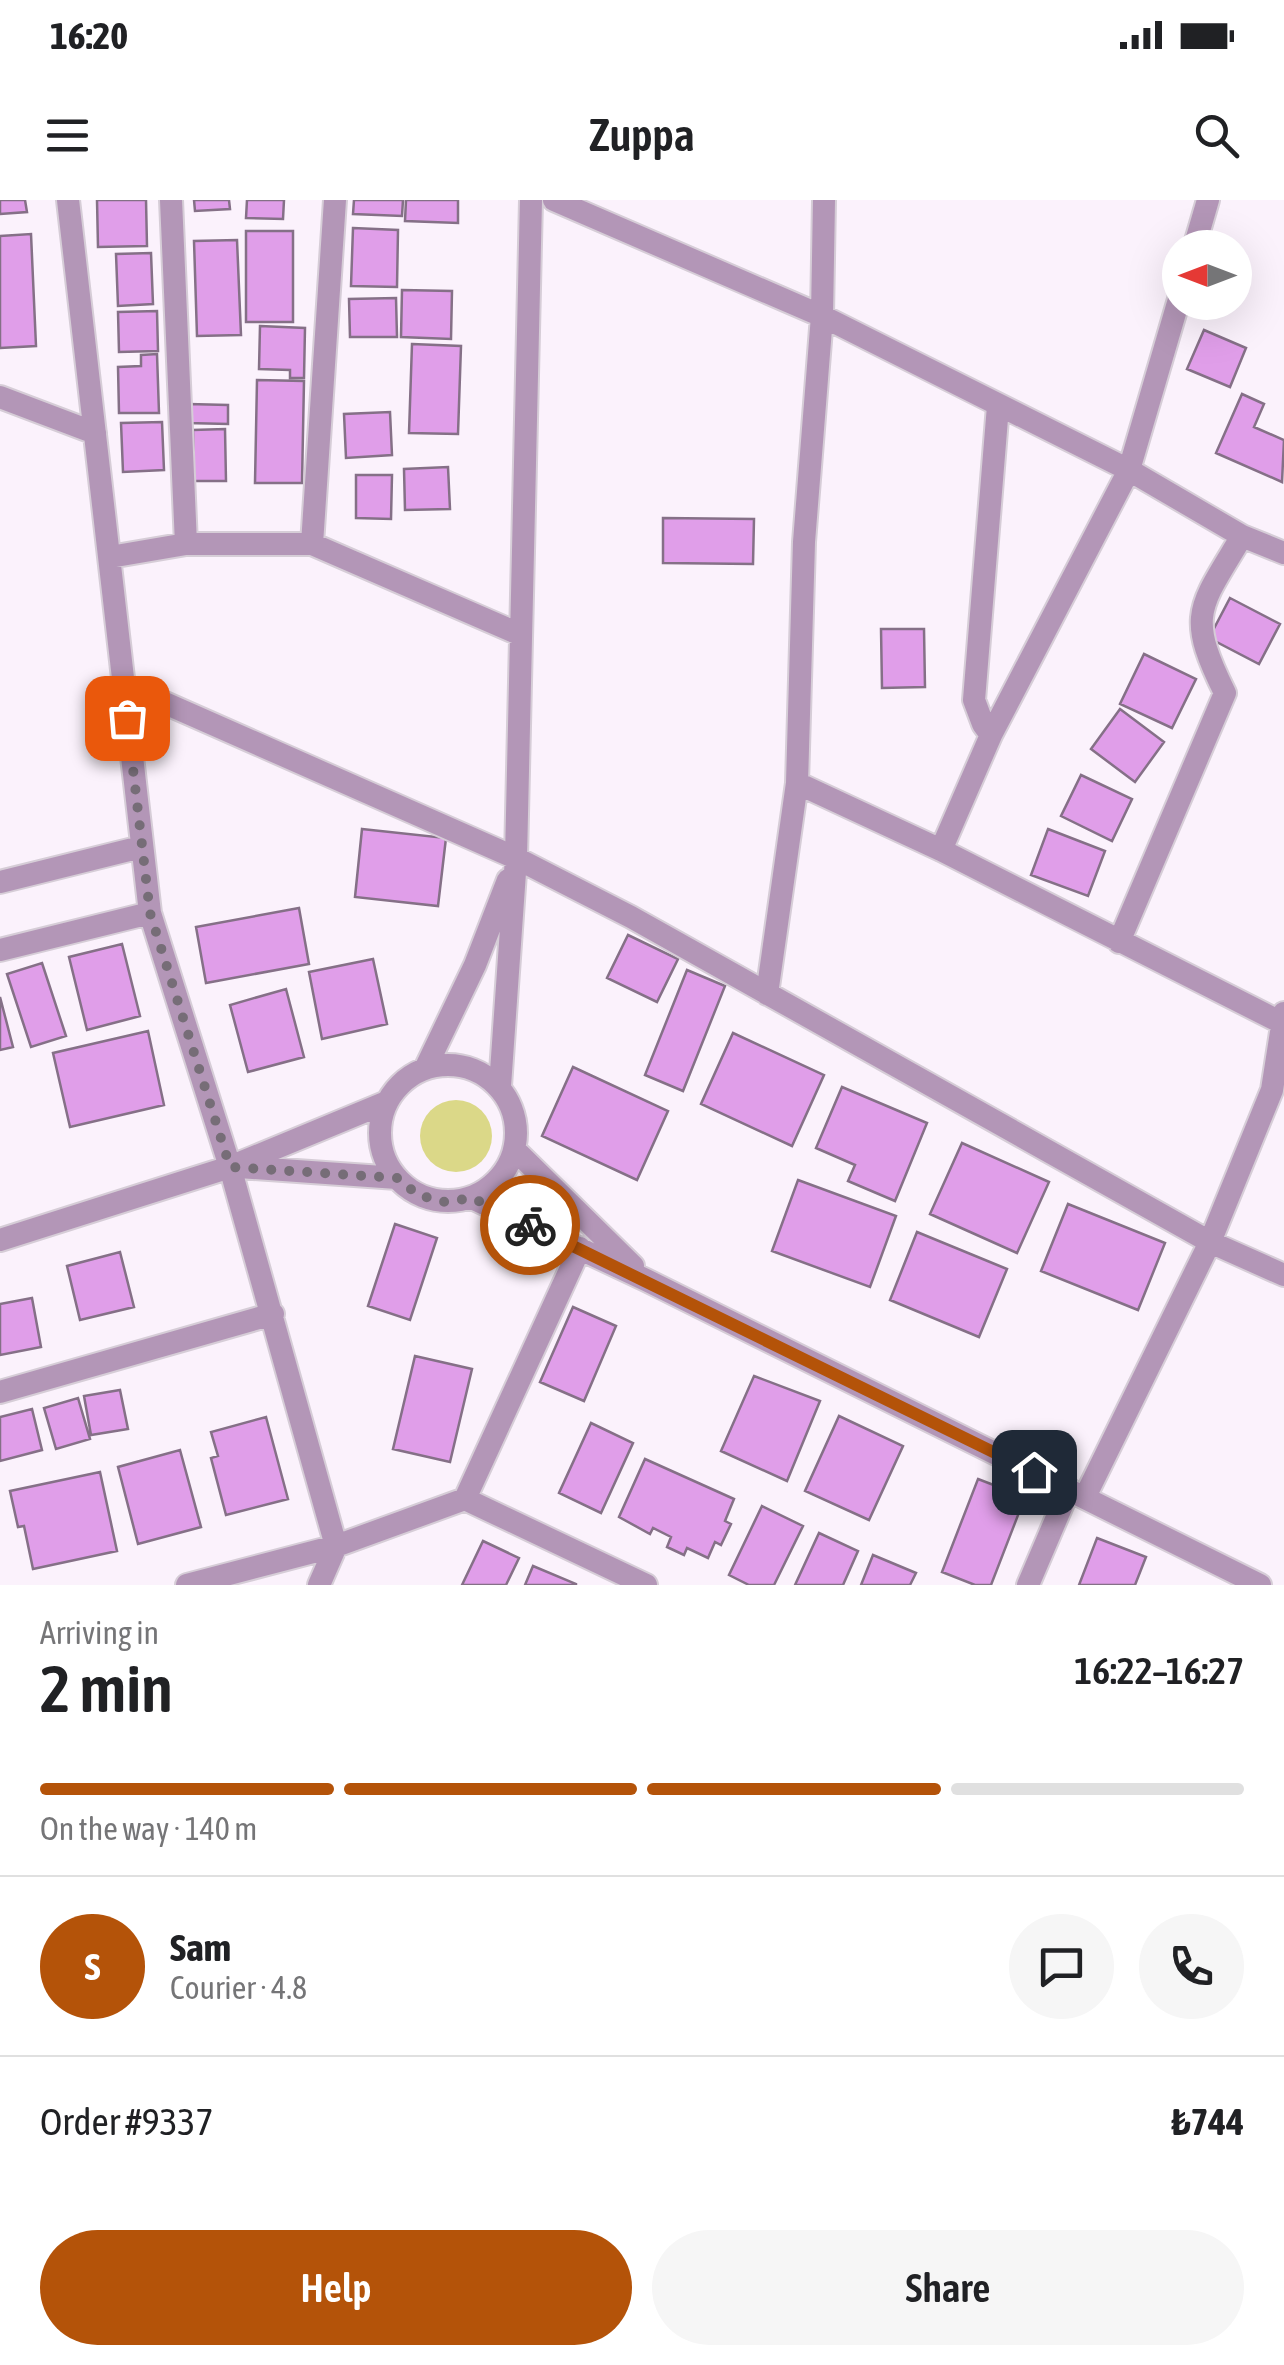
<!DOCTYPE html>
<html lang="en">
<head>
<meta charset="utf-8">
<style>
  :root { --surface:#fff; --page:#f6f6f6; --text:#202124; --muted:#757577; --line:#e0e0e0; --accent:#b45309 }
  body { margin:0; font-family:"Asap Condensed",sans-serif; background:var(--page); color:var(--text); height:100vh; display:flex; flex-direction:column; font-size:38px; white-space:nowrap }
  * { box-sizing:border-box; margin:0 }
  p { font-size:32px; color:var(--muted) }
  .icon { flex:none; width:55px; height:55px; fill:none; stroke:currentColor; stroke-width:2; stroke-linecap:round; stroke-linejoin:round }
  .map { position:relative; height:1385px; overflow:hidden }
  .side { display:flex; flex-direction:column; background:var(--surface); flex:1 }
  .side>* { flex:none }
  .needle { width:65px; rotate:270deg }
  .buttons { position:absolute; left:1162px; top:30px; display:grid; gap:20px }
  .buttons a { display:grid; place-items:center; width:90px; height:90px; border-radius:50%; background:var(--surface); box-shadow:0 10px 40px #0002; font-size:50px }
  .pin { position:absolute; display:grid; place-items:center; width:85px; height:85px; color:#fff; margin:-42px; border-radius:20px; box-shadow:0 5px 15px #0006 }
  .courier { position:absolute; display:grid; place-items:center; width:100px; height:100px; margin:-50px; border:8px solid #b45309; border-radius:50%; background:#fff; color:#222; box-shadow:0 2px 12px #0007 }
  .overview em { font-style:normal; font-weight:600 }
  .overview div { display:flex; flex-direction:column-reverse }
  .overview { display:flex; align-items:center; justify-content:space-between; height:170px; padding:0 40px }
  h1 { font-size:65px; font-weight:600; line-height:75px }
  .bar { display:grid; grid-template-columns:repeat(4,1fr); gap:15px 10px; align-content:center; height:120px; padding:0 40px }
  .bar i { height:12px; border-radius:8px; background:var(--line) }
  .bar .active { background:var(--accent) }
  .bar p { grid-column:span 4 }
  .line { display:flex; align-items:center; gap:25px; padding:0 40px; border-top:2px solid var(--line) }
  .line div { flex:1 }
  .round { display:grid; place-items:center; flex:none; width:105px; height:105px; border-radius:52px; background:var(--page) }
  .cta { display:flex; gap:20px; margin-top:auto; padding:20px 40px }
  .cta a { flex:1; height:115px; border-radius:60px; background:var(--accent); color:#fff; font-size:40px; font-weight:600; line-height:115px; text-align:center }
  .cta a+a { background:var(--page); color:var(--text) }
  .status { display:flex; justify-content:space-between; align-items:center; height:70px; padding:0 50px; background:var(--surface); direction:ltr }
  .status svg { height:28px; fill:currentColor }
  header { display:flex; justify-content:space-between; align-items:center; height:130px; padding:0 40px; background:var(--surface); font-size:45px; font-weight:600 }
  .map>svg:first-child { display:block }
  .green { fill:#dbd888 }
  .building { fill:#e09ee9; stroke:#857087; stroke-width:2.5 }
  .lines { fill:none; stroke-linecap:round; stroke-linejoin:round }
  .street-casing { stroke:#d6cdd7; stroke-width:26 }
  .street { stroke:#b396b7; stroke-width:22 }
  .done { stroke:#766d77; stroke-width:10; stroke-dasharray:0 18 }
  .route { stroke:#b45309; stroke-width:12 }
</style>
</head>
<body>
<div class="status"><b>16:20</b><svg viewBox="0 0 49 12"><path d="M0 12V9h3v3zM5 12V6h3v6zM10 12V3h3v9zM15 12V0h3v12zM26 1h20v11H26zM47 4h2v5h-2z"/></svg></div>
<header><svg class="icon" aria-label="menu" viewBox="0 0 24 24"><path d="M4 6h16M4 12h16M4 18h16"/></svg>Zuppa<svg class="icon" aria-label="search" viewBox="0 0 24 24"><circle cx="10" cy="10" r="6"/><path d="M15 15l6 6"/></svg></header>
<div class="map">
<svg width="1284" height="1385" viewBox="0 0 1284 1385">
  <rect width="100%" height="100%" fill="#fbf2fc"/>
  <path class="green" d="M420 936a36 36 0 1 1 72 0a36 36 0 1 1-72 0Z"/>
  <path class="building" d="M0 0H25L27 12 0 14Z
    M97 0H146L147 46 98 47Z
    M194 0H229L230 9 195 11Z
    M247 0H284L283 19 246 18Z
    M354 0H403L402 16 353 14Z
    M406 0H458V23L405 21Z
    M353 28 398 30 397 87 351 86Z
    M246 31H293V122H246Z
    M31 34 36 146 0 148V36Z
    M237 40 241 135 197 136 194 41Z
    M151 53 153 104 118 106 116 54Z
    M402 90 452 91 451 139 401 137Z
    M396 98 397 137H350L349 99Z
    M157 111 158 151 119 152 118 112Z
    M260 126 305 128 304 178H290V170L259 169Z
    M1204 130 1246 148 1230 187 1187 169Z
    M412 144 461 146 458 234 409 233Z
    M157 154 159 213H119L118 167 141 166V155Z
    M257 180 304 181 302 283H255Z
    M1242 194 1264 204 1254 227 1284 240 1282 282 1216 253Z
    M188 204 228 205V224L187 223Z
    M390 212 392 255 346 258 344 214Z
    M162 222 164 270 123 272 121 223Z
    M225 229 226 281H194L193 230Z
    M448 267 450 309 405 310 404 269Z
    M356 275H392L391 319 356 318Z
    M663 318 754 319 753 364 663 363Z
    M1230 398 1280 424 1259 464 1209 438Z
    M881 429H924L925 487 882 488Z
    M1144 454 1196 479 1172 528 1120 504Z
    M1120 509 1164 542 1135 582 1091 549Z
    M1081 575 1132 599 1112 641 1061 616Z
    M362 629 446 638 438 706 355 697Z
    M1048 629 1105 651 1088 696 1031 675Z
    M299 708 309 764 206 783 196 727Z
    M628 735 678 759 657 802 607 778Z
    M122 744 140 816 87 830 69 757Z
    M373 759 387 824 322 839 309 772Z
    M42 763 66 836 31 847 7 774Z
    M687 770 725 786 683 891 645 875Z
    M286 789 304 857 248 872 230 805Z
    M0 797 13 847 0 850Z
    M148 831 164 905 70 927 53 853Z
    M733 833 824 875 792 946 701 904Z
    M573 867 668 911 637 980 542 936Z
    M842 887 927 923 895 1001 848 981 855 965 816 948Z
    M962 943 1049 982 1017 1053 930 1014Z
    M798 980 896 1016 870 1087 772 1051Z
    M1068 1004 1165 1043 1138 1110 1041 1071Z
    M395 1024 437 1038 410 1120 368 1106Z
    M917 1032 1007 1069 979 1137 890 1100Z
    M120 1052 134 1107 80 1120 67 1066Z
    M32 1098 41 1147 0 1155V1104Z
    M573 1107 616 1126 584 1201 540 1182Z
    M415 1156 472 1169 450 1262 393 1249Z
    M754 1176 820 1201 787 1281 721 1251Z
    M120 1190 128 1229 91 1235 84 1196Z
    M78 1198 90 1239 56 1249 44 1208Z
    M32 1209 42 1250 0 1261V1217Z
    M839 1216 903 1246 869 1320 805 1291Z
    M266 1217 288 1299 226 1315 211 1258 218 1256 211 1232Z
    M591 1223 633 1243 601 1313 559 1293Z
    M180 1250 201 1327 138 1344 118 1267Z
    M645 1259 734 1299 725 1321 731 1324 721 1345 715 1342 708 1358 687 1348 684 1355 667 1347 671 1337 653 1328 650 1334 619 1317Z
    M100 1272 117 1351 33 1369 24 1326 18 1327 10 1291Z
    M978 1279 1025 1297 991 1385H975L942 1372Z
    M762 1306 803 1326 774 1385H749L729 1375Z
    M819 1333 858 1351 843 1385H795Z
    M1097 1338 1146 1357 1135 1385H1079Z
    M483 1341 519 1358 506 1385H462Z
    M873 1355 916 1373 910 1385H861Z
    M533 1366 576 1384V1385H525Z"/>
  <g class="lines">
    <g class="street-casing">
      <path id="street" d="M68 0 150 713 230 967 336 1346 319 1385
        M171 0 186 344
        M554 0 822 116 1129 270 1242 336 1284 353
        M1194 48 1208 0
        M0 197 95 233
        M312 344 335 0
        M110 357 186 344H312L519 434
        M124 485 516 658 631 717 1210 1042 1284 1075
        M991 535 983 524 974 500 998 206
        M797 583 941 650 1284 824
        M941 650 991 535 1129 270 1180 96
        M0 682 141 647
        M1119 742 1225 493C1186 414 1199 408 1242 336
        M0 750 150 713
        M767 794 797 583 804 342 822 116 824 0
        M380 933a68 68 0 1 1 136 0a68 68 0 1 1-136 0Z
        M426 867 475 765 508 680
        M500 886 516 658 531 0
        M515 950 633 1066
        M239 967 397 978
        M472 998 646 1080 1260 1385
        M0 1040 230 967 387 902
        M0 1192 273 1114
        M1085 1297 1210 1042 1272 890 1284 813
        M465 1299 580 1048
        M187 1385 336 1346 465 1299 646 1385
        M1028 1385 1069 1289"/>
    </g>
    <use href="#street" class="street"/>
  </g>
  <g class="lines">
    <path class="done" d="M127 518 150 713 230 967 397 978 418 995 445 1002 472 998 530 1025"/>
    <path class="route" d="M530 1025 1034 1272"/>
  </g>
</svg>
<div class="buttons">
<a><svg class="needle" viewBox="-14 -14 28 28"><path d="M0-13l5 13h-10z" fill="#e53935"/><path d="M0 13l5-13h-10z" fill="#757577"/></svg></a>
</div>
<div class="pin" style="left:127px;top:518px;background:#ea580c"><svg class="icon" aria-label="bag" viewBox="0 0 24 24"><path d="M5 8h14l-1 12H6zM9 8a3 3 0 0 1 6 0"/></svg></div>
<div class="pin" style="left:1034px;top:1272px;background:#1f2937"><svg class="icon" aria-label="home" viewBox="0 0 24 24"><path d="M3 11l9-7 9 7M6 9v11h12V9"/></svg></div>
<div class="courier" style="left:530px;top:1025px"><svg class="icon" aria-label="bike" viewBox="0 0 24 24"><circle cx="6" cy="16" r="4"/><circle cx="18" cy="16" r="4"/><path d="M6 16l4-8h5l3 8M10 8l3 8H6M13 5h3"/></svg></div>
</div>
<section class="side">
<div class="overview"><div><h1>2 min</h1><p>Arriving in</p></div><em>16:22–16:27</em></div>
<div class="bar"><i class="active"></i><i class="active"></i><i class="active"></i><i></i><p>On the way · 140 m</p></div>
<div class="line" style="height:180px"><b class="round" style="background:var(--accent);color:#fff">S</b><div><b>Sam</b><p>Courier · 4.8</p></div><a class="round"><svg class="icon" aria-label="chat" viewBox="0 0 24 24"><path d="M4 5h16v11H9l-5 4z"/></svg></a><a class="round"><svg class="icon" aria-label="phone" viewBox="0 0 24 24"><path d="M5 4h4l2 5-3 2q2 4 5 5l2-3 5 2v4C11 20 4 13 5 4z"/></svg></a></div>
<div class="line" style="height:130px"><div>Order #9337</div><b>₺744</b></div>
<div class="cta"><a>Help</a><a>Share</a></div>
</section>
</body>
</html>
